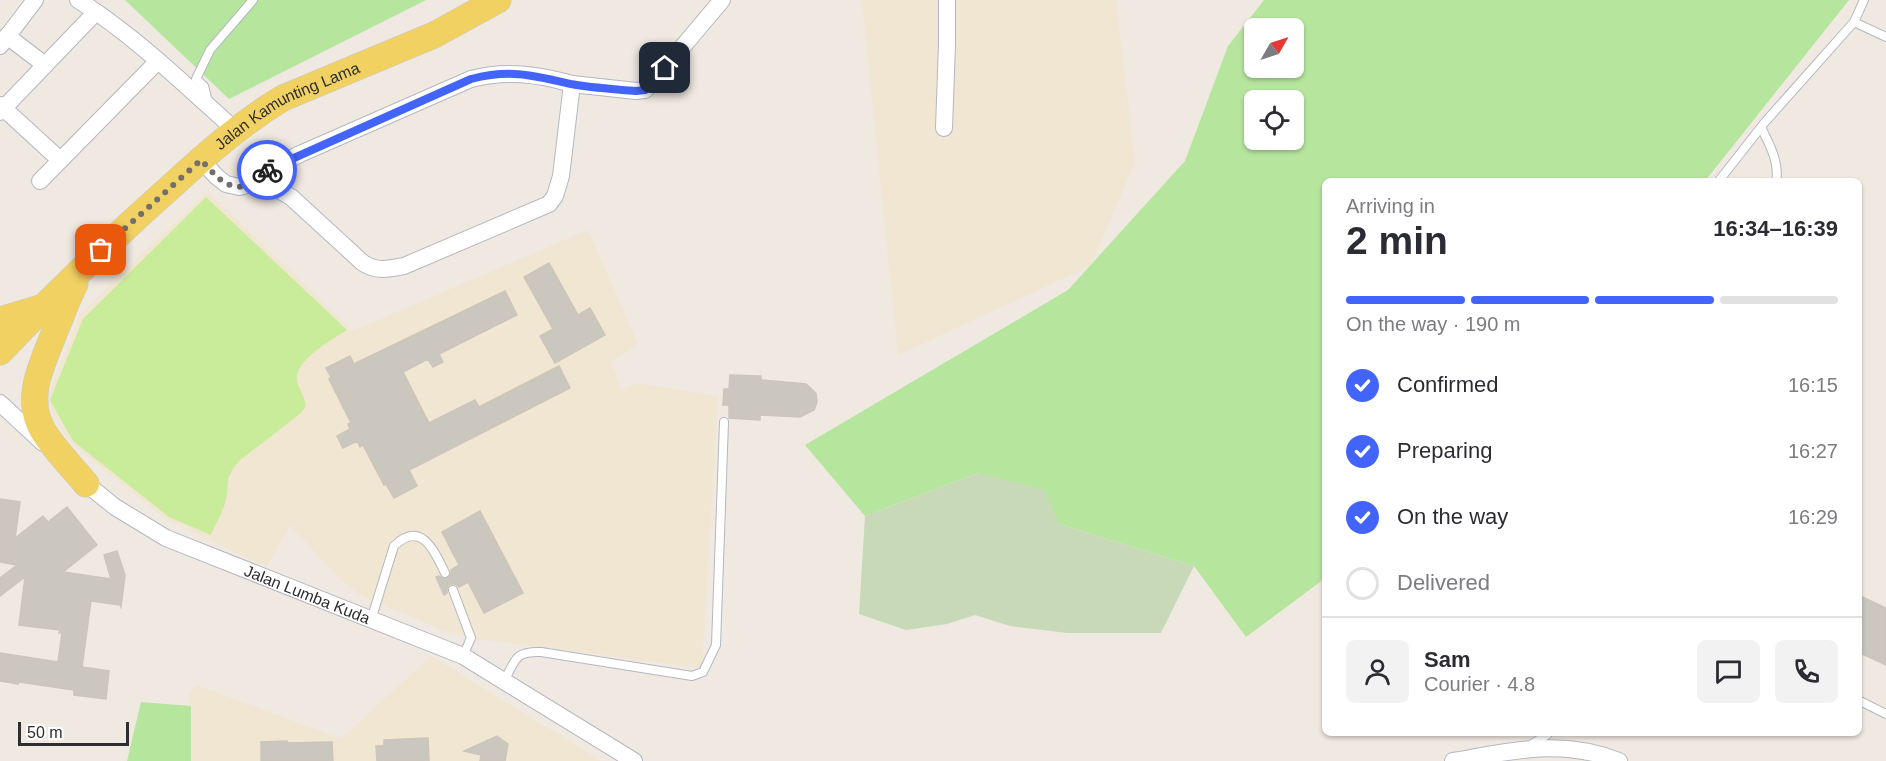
<!DOCTYPE html>
<html lang="en">
<head>
<meta charset="utf-8">
<style>
  :root { --surface:#fff; --page:#f2f2f3; --text:#2b2b33; --muted:#7c7c81; --line:#e1e1e2; --accent:#4264fb }
  body { margin:0; font-family:Arial,sans-serif; background:var(--page); color:var(--text); height:100vh; display:flex; flex-direction:column; font-size:22px; white-space:nowrap }
  * { box-sizing:border-box; margin:0 }
  p { font-size:20px; color:var(--muted) }
  .icon { flex:none; width:33px; height:33px; fill:none; stroke:currentColor; stroke-width:2; stroke-linecap:round; stroke-linejoin:round }
  .map { position:relative; flex:1; overflow:hidden }
  .drawer { position:absolute; left:1322px; top:178px; width:540px; height:558px; display:flex; flex-direction:column; background:var(--surface); border-radius:9px; box-shadow:0 2px 4px #0004 }
  .drawer>* { flex:none }
  .needle { width:39px; rotate:51deg }
  .controls { position:absolute; left:1244px; top:18px; display:grid; gap:12px }
  .controls a { display:grid; place-items:center; width:60px; height:60px; border-radius:9px; background:var(--surface); box-shadow:0 2px 4px #0004; font-size:30px }
  .scale { position:absolute; left:18px; bottom:15px; width:111px; box-sizing:border-box; padding-left:6px; border:3px solid #2e2e2e; border-top:0; font-size:16px; line-height:21px; white-space:nowrap; color:#2e2e2e; -webkit-text-stroke:4px #fff; paint-order:stroke }
  .pin { position:absolute; display:grid; place-items:center; width:51px; height:51px; color:#fff; margin:-26px; border-radius:12px; box-shadow:0 3px 9px #0006 }
  .courier { position:absolute; display:grid; place-items:center; width:60px; height:60px; margin:-30px; border:4px solid #4264fb; border-radius:50%; background:#fff; color:#222; box-shadow:0 2px 8px #0007 }
  .overview em { font-style:normal; font-weight:800 }
  .overview div { display:flex; flex-direction:column-reverse }
  .overview { display:flex; align-items:center; justify-content:space-between; height:102px; padding:0 24px }
  h1 { font-size:39px; font-weight:800; line-height:45px }
  .bar { display:grid; grid-template-columns:repeat(4,1fr); gap:9px 6px; align-content:center; height:72px; padding:0 24px }
  .bar i { height:8px; border-radius:4px; background:var(--line) }
  .bar .current { background:var(--accent) }
  .bar p { grid-column:span 4 }
  .line { display:flex; align-items:center; gap:15px; padding:0 24px; border-top:2px solid var(--line) }
  .line div { flex:1 }
  .round { display:grid; place-items:center; flex:none; width:63px; height:63px; border-radius:9px; background:var(--page) }
  ol { padding:0 24px; list-style:none }
  li { display:flex; align-items:center; gap:18px; height:66px }
  li p { margin-inline-start:auto }
  li .icon { padding:6px; border-radius:50%; background:var(--accent); color:#fff; stroke-width:4 }
  li:last-child { color:var(--muted) }
  li i { width:33px; height:33px; border:3px solid var(--line); border-radius:50% }
  .map>svg:first-child { display:block }
  .education { fill:#f0e6d1 }
  .green { fill:#b6e59e; fill-rule:evenodd }
  .cemetery { fill:#c8d9b8 }
  .pitch { fill:#c9ec9a }
  .building { fill:#cbc7bf; stroke:#cbc5ba; stroke-width:1.5 }
  .lines { fill:none; stroke-linecap:round; stroke-linejoin:round }
  .lane-casing { stroke:#b4b7c1; stroke-width:10 }
  .street-casing { stroke:#b4b7c1; stroke-width:18 }
  .primary-casing { stroke:#c9c9c9; stroke-width:27 }
  .lane { stroke:#fff; stroke-width:8 }
  .street { stroke:#fff; stroke-width:16 }
  .primary { stroke:#f2d163; stroke-width:26 }
  .done { stroke:#726f6d; stroke-width:6; stroke-dasharray:0 10.8 }
  .route { stroke:#4264fb; stroke-width:8 }
  .labels { text-anchor:middle; stroke-width:5; stroke-linejoin:round; paint-order:stroke }
  .street-label { font-size:16px; fill:#2e2e2e; stroke:#fff }
</style>
</head>
<body>
<div class="map">
<svg width="1886" height="761" viewBox="0 0 1886 761">
  <rect width="100%" height="100%" fill="#efe9e1"/>
  <path class="education" d="M862 0H1116L1135 163 1090 266 898 355Z
    M207 191 353 331 588 230 638 344 611 363 621 389 637 383 718 396 702 668 471 638 440 629 360 595 338 577 290 525 267 567 167 520 69 442 46 400 80 315Z
    M431 656 601 761H191L190 694 196 685 341 739Z"/>
  <path class="green" d="M125 0H426L229 99Z
    M1264 0H1849L1705 181 1324 182V579L1246 637 1194 566 1059 524 978 473 865 516 805 445 1068 290 1185 161 1228 46ZM1254 28H1293V68H1254ZM1254 100H1293V140H1254Z
    M141 702 191 706V761H127Z"/>
  <path class="cemetery" d="M978 473 1045 490 1059 524 1194 566 1161 633H1067L1010 626 975 615 947 624 906 630 859 614 865 516Z"/>
  <path class="pitch" d="M206 197 347 330C333 339 295 360 297 379 298 388 305 397 306 406L301 413 239 461C222 481 231 483 225 503 222 514 215 525 211 535L169 517 73 441 50 400 83 319Z"/>
  <path class="building" d="M549 263 578 315 590 308 605 335 555 363 540 336 553 329 524 277Z
    M505 291 517 315 439 354 443 362 433 367 428 359 403 372 429 423 475 400 479 407 559 366 570 388 409 470 417 486 394 498 386 484 384 485 363 445 360 447 357 441 343 448 337 436 350 429 348 424 351 423 329 379 331 377 326 368 350 356 354 364Z
    M730 375 761 376V380L806 384 816 393 817 402 814 410 800 417 760 415V420L729 418V405H723L724 389H729Z
    M0 499 20 502 15 538 43 516 48 522 67 507 97 545 63 572 111 579 104 555 117 551 125 575 121 607 120 605 91 601 82 667 109 671 106 699 74 695V690L19 682 18 684 0 681V653L58 662 62 633H59L60 630 19 625 25 577 0 596V578L17 565 0 562Z
    M480 511 523 593 484 613 468 582 459 587 455 584H450L447 588V593L444 595 436 577 439 576 444 579 448 578 451 574V570L459 565 442 532Z
    M1858 595 1886 608V665L1858 652Z
    M497 736 508 744 505 761H480L481 755 464 751Z
    M428 738 429 761H377L376 746H384V740Z
    M287 741V743L332 742 333 761H261V742Z"/>
  <g class="lines">
    <g class="lane-casing">
      <path id="lane" d="M1854 22 1864 0
        M208 102 204 86 196 79 210 50 253 0
        M1761 127C1769 144 1780 162 1776 182
        M1718 182 1765 122 1854 22 1886 37
        M453 590 471 638 463 656
        M371 620 394 546C421 520 434 550 445 573
        M504 681C516 660 514 651 541 652L692 676 703 672 716 645 724 422
        M1858 700 1886 714
        M1529 746 1548 734"/>
    </g>
    <g class="street-casing">
      <g id="street">
        <path d="M78 0C135 36 185 85 235 130"/>
        <path d="M7 36 45 65"/>
        <path d="M0 46 35 0"/>
        <path d="M0 105 60 160"/>
        <path d="M0 112 96 12"/>
        <path d="M944 128 947 44V0"/>
        <path d="M201 160 217 177 226 184 239 187 260 182 268 184 291 197 363 263C377 272 389 269 404 266L549 204 555 196 561 176 572 84 636 91 645 90 653 82 722 0"/>
        <path d="M40 181 158 61"/>
        <path d="M253 183 254 179 264 172 300 154 471 79C506 70 537 74 572 84"/>
        <path d="M0 403 43 443"/>
        <path id="s1" d="M79 478 115 507 166 538 463 656 634 761"/>
        <path d="M1453 761C1513 751 1561 738 1619 761"/>
      </g>
    </g>
    <g class="primary-casing">
      <g id="primary">
        <path d="M75 284C67 299 62 315 55 331 43 363 24 396 42 429 52 447 73 468 86 484"/>
        <path d="M0 320 40 308"/>
        <path id="s2" d="M0 352C56 293 114 237 175 183 209 152 243 122 283 98L434 35 498 0"/>
      </g>
    </g>
    <use href="#lane" class="lane"/>
    <use href="#street" class="street"/>
    <use href="#primary" class="primary"/>
  </g>
  <g class="lines">
    <path class="done" d="M101 250 201 160 217 177 226 184 239 187 253 183 254 179 267 170"/>
    <path class="route" d="M267 170 471 79C510 69 532 75 571 84 592 88 614 89 636 91L645 90 665 68"/>
  </g>
  <g class="labels">
    <g class="street-label">
      <text dy="6" stroke="none"><textPath href="#s2" startOffset="381">Jalan Kamunting Lama</textPath></text>
      <text dy="6" stroke="none"><textPath href="#s1" startOffset="258">Jalan Lumba Kuda</textPath></text>
    </g>
  </g>
</svg>
<div class="controls">
<a><svg class="needle" viewBox="-14 -14 28 28"><path d="M0-13l5 13h-10z" fill="#e53935"/><path d="M0 13l5-13h-10z" fill="#7c7c81"/></svg></a>
<a><svg class="icon" aria-label="locate" viewBox="0 0 24 24"><circle cx="12" cy="12" r="6"/><path d="M12 2v4M12 18v4M2 12h4M18 12h4"/></svg></a>
</div>
<div class="scale">50 m</div>
<div class="pin" style="left:101px;top:250px;background:#ea580c"><svg class="icon" aria-label="bag" viewBox="0 0 24 24"><path d="M5 8h14l-1 12H6zM9 8a3 3 0 0 1 6 0"/></svg></div>
<div class="pin" style="left:665px;top:68px;background:#1f2937"><svg class="icon" aria-label="home" viewBox="0 0 24 24"><path d="M3 11l9-7 9 7M6 9v11h12V9"/></svg></div>
<div class="courier" style="left:267px;top:170px"><svg class="icon" aria-label="bike" viewBox="0 0 24 24"><circle cx="6" cy="16" r="4"/><circle cx="18" cy="16" r="4"/><path d="M6 16l4-8h5l3 8M10 8l3 8H6M13 5h3"/></svg></div>
<section class="drawer">
<div class="overview"><div><h1>2 min</h1><p>Arriving in</p></div><em>16:34–16:39</em></div>
<div class="bar"><i class="current"></i><i class="current"></i><i class="current"></i><i></i><p>On the way · 190 m</p></div>
<ol>
<li><svg class="icon" aria-label="check" viewBox="0 0 24 24"><path d="M5 12l5 5 9-10"/></svg>Confirmed<p>16:15</p></li>
<li><svg class="icon" aria-label="check" viewBox="0 0 24 24"><path d="M5 12l5 5 9-10"/></svg>Preparing<p>16:27</p></li>
<li><svg class="icon" aria-label="check" viewBox="0 0 24 24"><path d="M5 12l5 5 9-10"/></svg>On the way<p>16:29</p></li>
<li><i></i>Delivered</li>
</ol>
<div class="line" style="height:108px"><a class="round"><svg class="icon" aria-label="person" viewBox="0 0 24 24"><circle cx="12" cy="8" r="4"/><path d="M4 21q1-7 8-7t8 7"/></svg></a><div><b>Sam</b><p>Courier · 4.8</p></div><a class="round"><svg class="icon" aria-label="chat" viewBox="0 0 24 24"><path d="M4 5h16v11H9l-5 4z"/></svg></a><a class="round"><svg class="icon" aria-label="phone" viewBox="0 0 24 24"><path d="M5 4h4l2 5-3 2q2 4 5 5l2-3 5 2v4C11 20 4 13 5 4z"/></svg></a></div>
</section>
</div>
</body>
</html>
